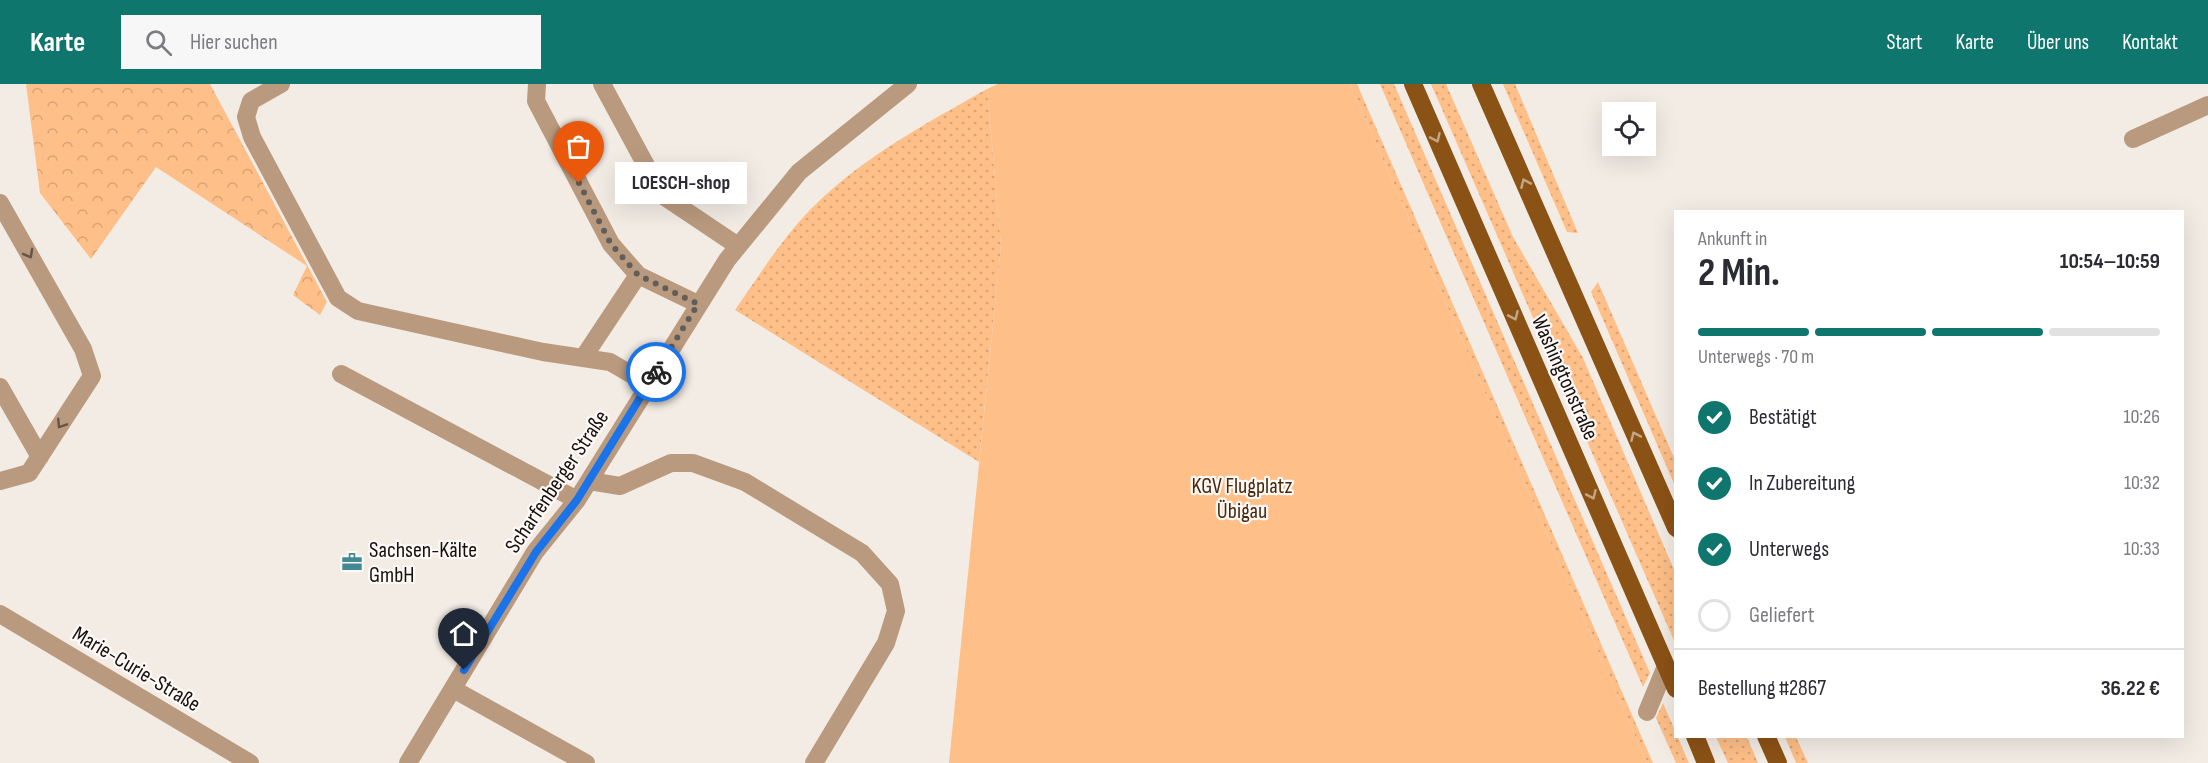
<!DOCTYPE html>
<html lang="de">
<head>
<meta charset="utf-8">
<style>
  :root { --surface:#fff; --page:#f7f7f7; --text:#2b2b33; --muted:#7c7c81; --line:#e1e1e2; --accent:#0f766e }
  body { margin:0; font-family:"Sofia Sans Condensed",sans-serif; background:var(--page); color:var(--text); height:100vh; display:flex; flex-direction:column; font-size:22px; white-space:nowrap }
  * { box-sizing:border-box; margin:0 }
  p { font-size:20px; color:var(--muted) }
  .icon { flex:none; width:33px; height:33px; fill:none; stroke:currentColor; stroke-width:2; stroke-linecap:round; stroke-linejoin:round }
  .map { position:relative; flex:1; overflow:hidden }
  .sheet { position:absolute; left:1674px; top:126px; width:510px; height:528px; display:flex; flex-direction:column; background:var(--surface); border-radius:0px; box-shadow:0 6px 24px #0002 }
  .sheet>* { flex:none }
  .buttons { position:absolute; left:1602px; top:18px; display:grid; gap:12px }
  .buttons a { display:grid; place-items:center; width:54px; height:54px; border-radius:0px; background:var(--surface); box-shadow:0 6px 24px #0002; font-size:30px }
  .pin { position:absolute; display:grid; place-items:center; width:51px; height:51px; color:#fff; margin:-62px -26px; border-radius:50% 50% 50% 0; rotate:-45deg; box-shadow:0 0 6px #0007 }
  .pin .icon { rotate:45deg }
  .courier { position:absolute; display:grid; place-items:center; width:60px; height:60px; margin:-30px; border:4px solid #1a73e8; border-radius:50%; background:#fff; color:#222; box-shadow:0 2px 8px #0007 }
  .bubble { position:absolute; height:42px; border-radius:0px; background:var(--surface); box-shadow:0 6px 24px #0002; font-size:20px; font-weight:700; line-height:42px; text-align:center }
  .overview em { font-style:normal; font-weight:700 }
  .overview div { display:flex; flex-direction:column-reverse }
  .overview { display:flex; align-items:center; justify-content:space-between; height:102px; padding:0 24px }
  h1 { font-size:39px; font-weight:700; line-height:45px }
  .bar { display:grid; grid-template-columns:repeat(4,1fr); gap:9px 6px; align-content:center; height:72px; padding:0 24px }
  .bar i { height:8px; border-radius:4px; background:var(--line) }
  .bar .current { background:var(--accent) }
  .bar p { grid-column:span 4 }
  .line { display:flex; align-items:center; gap:15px; padding:0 24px; border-top:2px solid var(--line) }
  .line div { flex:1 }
  ol { padding:0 24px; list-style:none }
  li { display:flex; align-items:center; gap:18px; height:66px }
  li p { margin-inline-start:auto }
  li .icon { padding:6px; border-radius:50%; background:var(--accent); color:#fff; stroke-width:4 }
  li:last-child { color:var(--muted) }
  li i { width:33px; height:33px; border:3px solid var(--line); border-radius:50% }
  header { display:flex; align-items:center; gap:36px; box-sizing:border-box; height:84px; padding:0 30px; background:var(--accent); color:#fff }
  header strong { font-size:28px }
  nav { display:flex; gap:33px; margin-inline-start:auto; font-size:21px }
  .search { width:420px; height:54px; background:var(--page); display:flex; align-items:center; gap:15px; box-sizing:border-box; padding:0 21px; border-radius:0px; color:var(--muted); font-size:22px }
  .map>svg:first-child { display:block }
  .grass { fill:url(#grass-dots) }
  .forest { fill:url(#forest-crowns) }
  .garden { fill:#febf88 }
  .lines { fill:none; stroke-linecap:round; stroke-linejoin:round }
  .minor { stroke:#ba9a7e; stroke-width:18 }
  .major { stroke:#8b5215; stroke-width:18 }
  .oneway { stroke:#c4a686 }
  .oneway2 { stroke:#665546 }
  .done { stroke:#615d59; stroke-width:6; stroke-dasharray:0 10.8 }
  .route { stroke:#1a73e8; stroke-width:8 }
  .labels { text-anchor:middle; stroke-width:4.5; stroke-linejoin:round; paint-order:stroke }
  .street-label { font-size:22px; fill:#13100e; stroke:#fef9f6 }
  .park-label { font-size:22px; fill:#47290b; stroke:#fef9f6 }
  .poi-label { font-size:22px; fill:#13100e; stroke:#fef9f6; text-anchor:start }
</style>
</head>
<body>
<header>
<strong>Karte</strong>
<div class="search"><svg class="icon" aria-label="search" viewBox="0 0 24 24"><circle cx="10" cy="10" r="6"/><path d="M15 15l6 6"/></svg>Hier suchen</div>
<nav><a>Start</a><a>Karte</a><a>Über uns</a><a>Kontakt</a></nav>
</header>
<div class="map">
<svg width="2208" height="679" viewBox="0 0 2208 679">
  <defs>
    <pattern id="grass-dots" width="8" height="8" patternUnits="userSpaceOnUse" patternTransform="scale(1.5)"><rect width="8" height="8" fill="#febf88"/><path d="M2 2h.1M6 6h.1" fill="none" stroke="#d9a374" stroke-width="1.8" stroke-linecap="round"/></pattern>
    <pattern id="forest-crowns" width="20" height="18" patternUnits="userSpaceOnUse" patternTransform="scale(1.5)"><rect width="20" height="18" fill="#febf88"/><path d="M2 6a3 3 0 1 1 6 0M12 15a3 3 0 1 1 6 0" fill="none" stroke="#d9a374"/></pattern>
  </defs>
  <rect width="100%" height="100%" fill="#f3ece5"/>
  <path class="grass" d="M1350 0H1357L1653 679H1647Z
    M1380 0H1394L1650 589 1643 603Z
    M1431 0H1446L1513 153 1583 274 1675 488V559Z
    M1503 0H1515L1578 149 1567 148Z
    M987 5 1001 161 979 378 735 226C760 190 785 150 816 120 865 72 927 39 987 5Z
    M1598 198 1675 376V402L1591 208Z
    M1663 619 1689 679H1676L1656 634Z
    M1716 653H1747L1758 679H1728Z
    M1785 653H1796L1808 679H1796Z"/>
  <path class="forest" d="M26 0H210L327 218 320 231 293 211 307 182 156 83 91 175 40 109Z"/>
  <path class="garden" d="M998 0H1350L1647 679H949L1001 161 987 5Z"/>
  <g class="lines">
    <path class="minor" d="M281 0 251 17 246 33 252 53 338 214 358 227 543 268 610 278 648 300
      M537 0 536 17 611 160 638 191 698 220
      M602 0 662 111 738 162
      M2133 55 2208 21
      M0 119 83 265 92 292 29 389 0 397
      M583 274 638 191
      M341 290 577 416
      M0 303 40 373
      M589 397 620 402 671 379H693L745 398 862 469 890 500 896 527 886 559 814 679
      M0 530 250 679
      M453 605 586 679
      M1647 628 1666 582
      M408 679 535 468 577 416 727 176 799 88 908 0"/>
    <path class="major" d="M1413 0 1676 605
      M1481 0 1676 444
      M1695 652 1706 679
      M1766 652 1778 679"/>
  </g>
  <defs><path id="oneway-chevron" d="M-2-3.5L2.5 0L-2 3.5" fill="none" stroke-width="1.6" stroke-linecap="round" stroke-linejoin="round" transform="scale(1.5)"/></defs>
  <g class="oneway">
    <use href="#oneway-chevron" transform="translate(1436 54) rotate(66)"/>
    <use href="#oneway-chevron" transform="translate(1525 99) rotate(-114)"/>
    <use href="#oneway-chevron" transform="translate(1514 232) rotate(66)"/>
    <use href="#oneway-chevron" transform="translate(1635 352) rotate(-114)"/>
    <use href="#oneway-chevron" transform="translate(1592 411) rotate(66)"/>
  </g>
  <g class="oneway2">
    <use href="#oneway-chevron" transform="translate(29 170) rotate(61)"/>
    <use href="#oneway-chevron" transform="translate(61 340) rotate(123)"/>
  </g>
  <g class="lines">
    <path class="done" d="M579 99 611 160 638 191 698 220 656 288"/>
    <path class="route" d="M464 586 536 468 577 416 656 288"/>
  </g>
  <defs>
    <g id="office-bare" transform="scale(1.62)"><path d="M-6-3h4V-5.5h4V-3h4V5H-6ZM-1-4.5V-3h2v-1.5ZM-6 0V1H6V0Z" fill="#438895" stroke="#fef9f6" stroke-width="2.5" paint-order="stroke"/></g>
  </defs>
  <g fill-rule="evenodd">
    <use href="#office-bare" x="352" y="478"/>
  </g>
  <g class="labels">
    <g class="street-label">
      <text transform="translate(1566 293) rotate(66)" y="8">Washingtonstraße</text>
      <text transform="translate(556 397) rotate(-56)" y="8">Scharfenberger Straße</text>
      <text transform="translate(137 584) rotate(31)" y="8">Marie-Curie-Straße</text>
    </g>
    <g class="park-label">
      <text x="1242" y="409">KGV Flugplatz<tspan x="1242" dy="25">Übigau</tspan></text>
    </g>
    <g class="poi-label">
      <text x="369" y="473">Sachsen-Kälte<tspan x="369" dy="25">GmbH</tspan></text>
    </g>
  </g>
</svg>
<div class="buttons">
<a><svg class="icon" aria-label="locate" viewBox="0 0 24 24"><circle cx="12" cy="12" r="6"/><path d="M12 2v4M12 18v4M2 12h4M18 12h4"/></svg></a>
</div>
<div class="pin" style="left:579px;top:99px;background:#ea580c"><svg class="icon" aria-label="bag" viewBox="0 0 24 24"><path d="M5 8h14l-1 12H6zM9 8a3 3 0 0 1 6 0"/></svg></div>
<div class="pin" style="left:464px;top:586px;background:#1f2937"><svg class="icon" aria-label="home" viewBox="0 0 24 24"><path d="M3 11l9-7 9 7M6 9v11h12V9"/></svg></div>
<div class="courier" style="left:656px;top:288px"><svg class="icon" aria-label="bike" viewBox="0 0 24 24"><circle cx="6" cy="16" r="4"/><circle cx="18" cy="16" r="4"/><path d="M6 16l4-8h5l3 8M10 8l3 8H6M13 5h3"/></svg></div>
<div class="bubble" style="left:615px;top:78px;width:132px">LOESCH-shop</div>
<section class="sheet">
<div class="overview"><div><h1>2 Min.</h1><p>Ankunft in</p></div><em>10:54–10:59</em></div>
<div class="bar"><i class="current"></i><i class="current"></i><i class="current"></i><i></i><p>Unterwegs · 70 m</p></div>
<ol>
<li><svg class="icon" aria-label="check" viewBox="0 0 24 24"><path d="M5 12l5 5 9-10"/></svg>Bestätigt<p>10:26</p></li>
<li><svg class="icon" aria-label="check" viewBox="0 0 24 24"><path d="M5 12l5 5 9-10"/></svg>In Zubereitung<p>10:32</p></li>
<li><svg class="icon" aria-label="check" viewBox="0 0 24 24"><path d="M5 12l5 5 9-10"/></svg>Unterwegs<p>10:33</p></li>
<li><i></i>Geliefert</li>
</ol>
<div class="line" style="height:78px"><div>Bestellung #2867</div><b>36.22 €</b></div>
</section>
</div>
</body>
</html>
